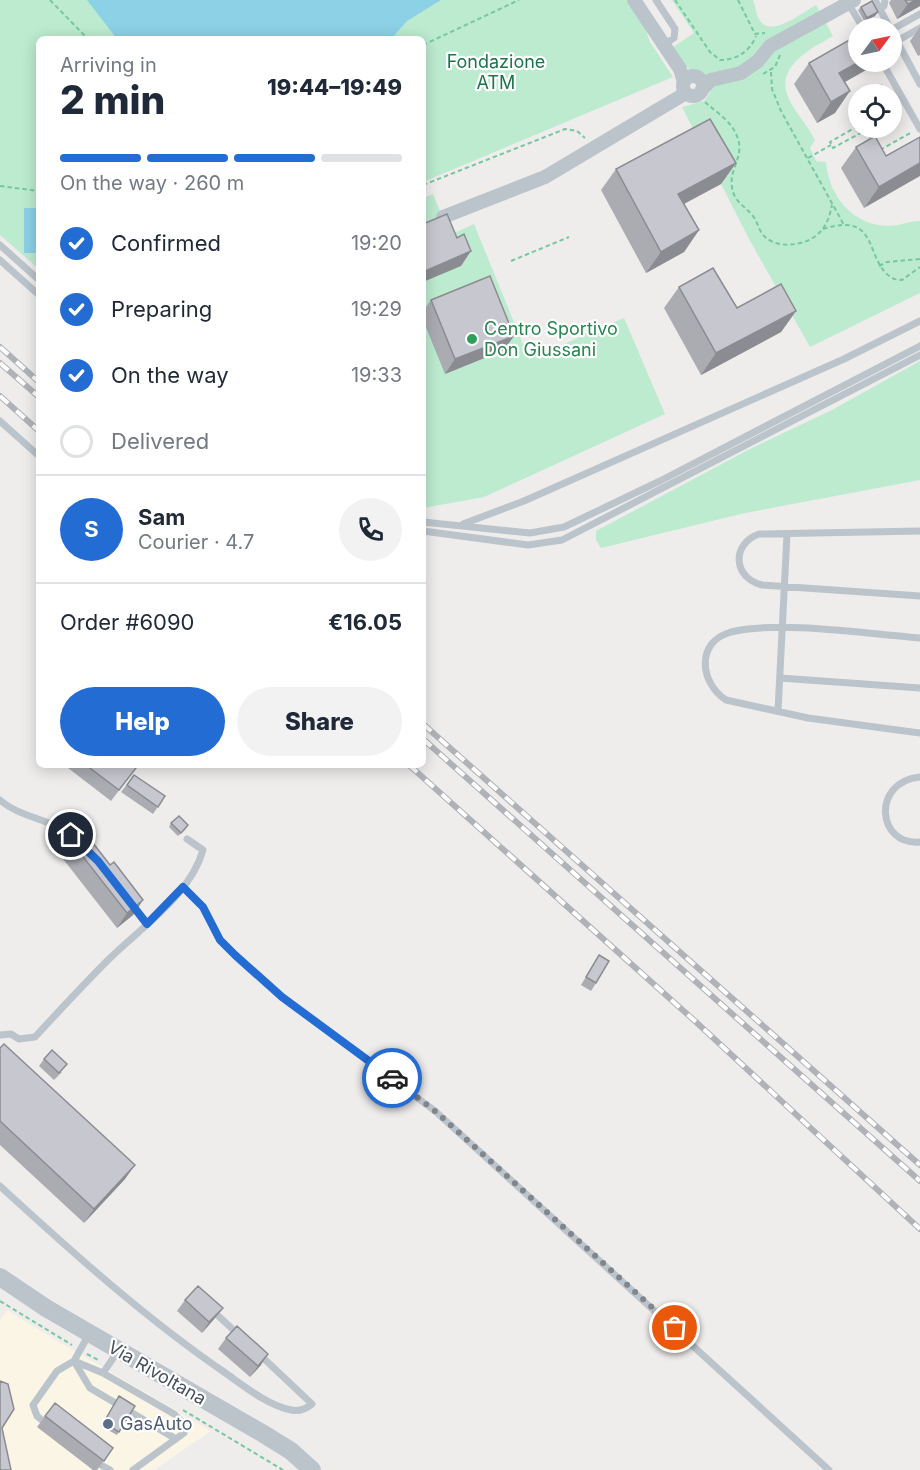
<!DOCTYPE html>
<html lang="en">
<head>
<meta charset="utf-8">
<style>
  :root { --surface:#fff; --page:#f2f2f3; --text:#1f2937; --muted:#747a83; --line:#e0e1e3; --accent:#236cd3 }
  body { margin:0; font-family:Inter,sans-serif; background:var(--page); color:var(--text); height:100vh; display:flex; flex-direction:column; font-size:22px; white-space:nowrap }
  * { box-sizing:border-box; margin:0 }
  p { font-size:20px; color:var(--muted) }
  .icon { flex:none; width:33px; height:33px; fill:none; stroke:currentColor; stroke-width:2; stroke-linecap:round; stroke-linejoin:round }
  .map { position:relative; flex:1; overflow:hidden }
  .drawer { position:absolute; left:36px; top:36px; width:390px; height:732px; display:flex; flex-direction:column; background:var(--surface); border-radius:9px; box-shadow:0 3px 15px #0003 }
  .drawer>* { flex:none }
  .needle { width:39px; rotate:57deg }
  .controls { position:absolute; left:848px; top:18px; display:grid; gap:12px }
  .controls a { display:grid; place-items:center; width:54px; height:54px; border-radius:50%; background:var(--surface); box-shadow:0 3px 15px #0003; font-size:30px }
  .pin { position:absolute; display:grid; place-items:center; width:51px; height:51px; color:#fff; margin:-26px; border:3px solid #fff; border-radius:50%; box-shadow:0 2px 6px #0007 }
  .courier { position:absolute; display:grid; place-items:center; width:60px; height:60px; margin:-30px; border:4px solid #236cd3; border-radius:50%; background:#fff; color:#222; box-shadow:0 2px 8px #0007 }
  .overview em { font-style:normal; font-weight:800 }
  .overview div { display:flex; flex-direction:column-reverse }
  .overview { display:flex; align-items:center; justify-content:space-between; height:102px; padding:0 24px }
  h1 { font-size:39px; font-weight:800; line-height:45px }
  .bar { display:grid; grid-template-columns:repeat(4,1fr); gap:9px 6px; align-content:center; height:72px; padding:0 24px }
  .bar i { height:8px; border-radius:4px; background:var(--line) }
  .bar .on { background:var(--accent) }
  .bar p { grid-column:span 4 }
  .line { display:flex; align-items:center; gap:15px; padding:0 24px; border-top:2px solid var(--line) }
  .line div { flex:1 }
  .round { display:grid; place-items:center; flex:none; width:63px; height:63px; border-radius:32px; background:var(--page) }
  ol { padding:0 24px; list-style:none }
  li { display:flex; align-items:center; gap:18px; height:66px }
  li p { margin-inline-start:auto }
  li .icon { padding:6px; border-radius:50%; background:var(--accent); color:#fff; stroke-width:4 }
  li:last-child { color:var(--muted) }
  li i { width:33px; height:33px; border:3px solid var(--line); border-radius:50% }
  .button { display:flex; gap:12px; margin-top:auto; padding:12px 24px }
  .button a { flex:1; height:69px; border-radius:36px; background:var(--accent); color:#fff; font-size:24px; font-weight:800; line-height:69px; text-align:center }
  .button a+a { background:var(--page); color:var(--text) }
  .map>svg:first-child { display:block }
  .commercial { fill:#faf5e5 }
  .green { fill:#bcebcf }
  .water { fill:#8cd1e6 }
  .lines { fill:none; stroke-linecap:round; stroke-linejoin:round }
  .path { stroke:#77c7a1; stroke-width:2; stroke-dasharray:4.5 3; stroke-linecap:butt }
  .service { stroke:#bbc4cb; stroke-width:7 }
  .minor { stroke:#bbc4cb; stroke-width:14 }
  .tertiary { stroke:#bbc4cb; stroke-width:18 }
  .rail-casing { stroke:#afb2b7; stroke-width:6 }
  .rail { stroke:#fff; stroke-width:4; stroke-dasharray:11; stroke-linecap:butt }
  .wall { fill:#abacb2 }
  .shaded-wall { fill:#8b8c91 }
  .building { fill:#c7c8cf; stroke:#8b8c91; stroke-width:1.5 }
  .done { stroke:#81868c; stroke-width:6; stroke-dasharray:0 10.8 }
  .route { stroke:#236cd3; stroke-width:8 }
  .leisure-dot { fill:#2e9e5b; stroke:#fff; stroke-width:2 }
  .service-dot { fill:#5c6f8a; stroke:#fff; stroke-width:2 }
  .labels { text-anchor:middle; stroke-width:4.5; stroke-linejoin:round; paint-order:stroke }
  .park-label { font-size:18px; fill:#1c754a; stroke:#fff }
  .leisure-label { font-size:18px; fill:#27864d; stroke:#fff; text-anchor:start }
  .street-label { font-size:18px; fill:#464f59; stroke:#fff }
  .service-label { font-size:18px; fill:#4e5e75; stroke:#fff; text-anchor:start }
</style>
</head>
<body>
<div class="map">
<svg width="920" height="1470" viewBox="0 0 920 1470">
  <rect width="100%" height="100%" fill="#efecec"/>
  <path class="commercial" d="M7 1310 46 1334 211 1431 154 1470H0V1320Z"/>
  <path class="green" d="M0 0H630L639 11 650 42 673 77 423 182V39H39V269L0 235Z
    M672 0H753C756 7 756 17 761 22 773 37 803 12 816 5L833 36C810 49 772 68 790 101 797 115 808 126 815 140L810 148 816 161 826 162C829 196 852 225 888 226 899 226 909 221 920 221V293L810 347 749 239 682 107 704 101 710 93 701 76 685 66 673 47 694 33Z
    M433 194 450 235 474 224 529 359 624 318 665 414 484 497 423 508V198Z
    M920 361V480L745 513 601 548 596 540V531L750 449 832 410Z"/>
  <path class="water" d="M87 0H441L407 21 391 39H117Z
    M24 208H39V253H24Z"/>
  <g class="lines">
    <path class="path" d="M50 0 88 39
      M675 0 710 52 720 60C737 60 750 51 756 36
      M738 0 755 34 765 33
      M423 45 519 0
      M771 72 772 89 781 111 844 225
      M763 74 775 67 780 55
      M865 94 884 84
      M858 98 851 103 858 116
      M705 102C717 113 733 122 738 139 744 157 729 169 732 187 734 202 744 205 753 216 757 221 758 227 761 232 771 248 796 247 811 239 824 232 829 220 832 205
      M891 112 899 107
      M858 126 830 142 833 148 866 130
      M865 128 872 141
      M880 150 912 132
      M808 158 831 145
      M423 185 565 129 577 131 585 138
      M0 186 39 191
      M823 229C882 210 863 263 894 279L902 280 920 267
      M511 261 569 237
      M879 266 887 262 920 259
      M0 1301 72 1345
      M87 1354 98 1360
      M183 1410 283 1470"/>
    <path class="service" d="M656 0 675 29 674 38 664 45
      M875 0 890 28
      M848 3 863 28
      M879 9 884 6 885 0
      M920 14 891 30 920 84
      M897 41 920 28
      M882 62 920 129
      M0 245 39 280
      M0 260 39 295
      M0 421 39 456
      M423 522 530 533 564 527 660 481 920 346
      M463 524 524 501 844 359 920 321
      M423 531 528 545 562 540 920 355
      M920 531 759 534C731 544 733 578 762 585L920 596
      M920 638C868 634 779 620 731 632 695 642 700 683 726 700L808 718 920 733
      M780 678 920 688
      M778 711 787 534
      M920 777C871 782 877 846 920 842
      M0 800C18 816 44 818 65 831
      M183 887 203 907 220 940 235 955 282 997 435 1111 829 1470
      M132 905 147 924
      M0 1035 11 1034 19 1039 35 1037C59 1011 83 985 108 960 141 927 190 896 203 850L187 839
      M0 1186C72 1252 144 1317 224 1372 244 1386 267 1405 291 1410 300 1412 306 1409 312 1404L259 1354
      M213 1311 240 1336
      M89 1334 74 1361 90 1388 176 1439
      M118 1351 103 1373 174 1414 182 1422 184 1433 133 1470
      M42 1420 37 1416 33 1405 57 1371 74 1361 103 1373
      M101 1465 110 1470"/>
    <path class="minor" d="M634 0 680 69 684 82
      M683 86a10 10 0 1 1 20 0a10 10 0 1 1-20 0Z
      M702 89 711 80 741 73 758 61 770 46 854 0
      M443 217 545 177 686 93"/>
    <path class="tertiary" d="M0 1277 46 1308 262 1433 291 1451 312 1470"/>
    <g class="rail-casing">
      <path id="rail" d="M0 347 39 382
        M0 363 39 397
        M0 396 39 431
        M423 724 920 1165
        M423 739 920 1181
        M409 765 696 1022 920 1229"/>
    </g>
    <use href="#rail" class="rail"/>
  </g>
  <path class="wall" d="M891 0H920V6L897 19 889 3Z
    M861 7 875 16 864 21 858 10Z
    M920 27V55L918 56 910 41Z
    M872 62 866 70 844 82 835 113 817 123 794 84 809 63Z
    M920 137 864 208 841 168 856 147 886 156Z
    M736 163 721 184 684 204 699 230 684 252 646 273 601 190 616 169Z
    M679 287 737 308 796 311 781 332 701 375 664 308Z
    M431 300 504 350 445 374 423 320V311Z
    M70 765H131L136 768 111 801 68 768Z
    M134 775 165 796 153 814 121 792Z
    M171 823 186 829 178 836 169 827Z
    M59 826 143 900 133 915 117 928 49 841Z
    M599 955 596 983 591 991 581 985Z
    M0 1048 125 1179 84 1223 0 1145Z
    M44 1059 62 1072 54 1080 39 1066Z
    M185 1300 223 1308 215 1318 202 1333 177 1311Z
    M226 1338 261 1365 250 1377 218 1349Z
    M119 1396 135 1406 117 1435 101 1426Z
    M55 1403 113 1448 97 1470H93L37 1427Z"/>
  <path class="shaded-wall" d="M916 0H920V6L897 19 908 4Z
    M878 12 875 16 864 21 867 18Z
    M859 62H872L866 70 826 93 839 73Z
    M850 91 835 113 817 123 831 102Z
    M736 163 721 184 663 215 678 194Z
    M920 163V176L864 208 879 187Z
    M699 230 684 252 646 273 661 252Z
    M471 251 461 266 423 282V272Z
    M796 311 781 332 701 375 716 353Z
    M514 336 504 350 445 374 455 359Z
    M143 900 133 915 117 928 127 913Z
    M135 1165 125 1179 84 1223 94 1209Z
    M223 1308 215 1318 202 1333 209 1322Z
    M268 1354 261 1365 250 1377 258 1366Z"/>
  <path class="building" d="M905 0H916L908 4Z
    M872 1 878 12 867 18 861 7Z
    M858 35 859 62 839 73 850 91 831 102 809 63Z
    M710 119 736 163 678 194 699 230 661 252 616 169Z
    M875 136 886 156 920 137V163L879 187 856 147Z
    M447 214 457 238 464 234 471 251 423 272V224Z
    M713 268 737 308 781 284 796 311 716 353 679 287Z
    M490 276 514 336 455 359 431 300Z
    M86 765H131L136 768 119 790Z
    M134 775 165 796 158 807 127 785Z
    M72 816 110 865 114 862 143 900 127 913 59 826Z
    M179 816 188 825 181 833 171 823Z
    M599 955 609 961 596 983 586 977Z
    M4 1044 135 1165 94 1209 0 1121V1048Z
    M52 1050 67 1064 59 1073 44 1059Z
    M198 1286 223 1308 209 1322 185 1300Z
    M237 1326 268 1354 258 1366 226 1338Z
    M0 1381 8 1384 14 1409 2 1428 11 1470H0Z
    M119 1396 135 1406 119 1432 104 1422Z
    M55 1403 113 1448 104 1461 45 1416Z"/>
  <g class="lines">
    <path class="done" d="M392 1078 435 1111 675 1328"/>
    <path class="route" d="M71 835 98 861 147 924 183 887 203 907 220 940 235 955 282 997 392 1078"/>
  </g>
  <circle class="leisure-dot" cx="472" cy="339" r="6"/>
  <circle class="service-dot" cx="108" cy="1424" r="6"/>
  <g class="labels">
    <g class="park-label">
      <text x="496" y="68">Fondazione<tspan x="496" dy="21">ATM</tspan></text>
    </g>
    <g class="leisure-label">
      <text x="484" y="335">Centro Sportivo<tspan x="484" dy="21">Don Giussani</tspan></text>
    </g>
    <g class="street-label">
      <text transform="translate(157 1373) rotate(30)" y="6">Via Rivoltana</text>
    </g>
    <g class="service-label">
      <text x="120" y="1430">GasAuto</text>
    </g>
  </g>
</svg>
<div class="controls">
<a><svg class="needle" viewBox="-14 -14 28 28"><path d="M0-13l5 13h-10z" fill="#e53935"/><path d="M0 13l5-13h-10z" fill="#747a83"/></svg></a>
<a><svg class="icon" aria-label="locate" viewBox="0 0 24 24"><circle cx="12" cy="12" r="6"/><path d="M12 2v4M12 18v4M2 12h4M18 12h4"/></svg></a>
</div>
<div class="pin" style="left:675px;top:1328px;background:#ea580c"><svg class="icon" aria-label="bag" viewBox="0 0 24 24"><path d="M5 8h14l-1 12H6zM9 8a3 3 0 0 1 6 0"/></svg></div>
<div class="pin" style="left:71px;top:835px;background:#1f2937"><svg class="icon" aria-label="home" viewBox="0 0 24 24"><path d="M3 11l9-7 9 7M6 9v11h12V9"/></svg></div>
<div class="courier" style="left:392px;top:1078px"><svg class="icon" aria-label="car" viewBox="0 0 24 24"><path d="M5 17H2v-5l4-1 3-4h7l3 4 3 1v5h-3M9 17h6M6 11h13"/><circle cx="7" cy="17" r="2"/><circle cx="17" cy="17" r="2"/></svg></div>
<section class="drawer">
<div class="overview"><div><h1>2 min</h1><p>Arriving in</p></div><em>19:44–19:49</em></div>
<div class="bar"><i class="on"></i><i class="on"></i><i class="on"></i><i></i><p>On the way · 260 m</p></div>
<ol>
<li><svg class="icon" aria-label="check" viewBox="0 0 24 24"><path d="M5 12l5 5 9-10"/></svg>Confirmed<p>19:20</p></li>
<li><svg class="icon" aria-label="check" viewBox="0 0 24 24"><path d="M5 12l5 5 9-10"/></svg>Preparing<p>19:29</p></li>
<li><svg class="icon" aria-label="check" viewBox="0 0 24 24"><path d="M5 12l5 5 9-10"/></svg>On the way<p>19:33</p></li>
<li><i></i>Delivered</li>
</ol>
<div class="line" style="height:108px"><b class="round" style="background:var(--accent);color:#fff">S</b><div><b>Sam</b><p>Courier · 4.7</p></div><a class="round"><svg class="icon" aria-label="phone" viewBox="0 0 24 24"><path d="M5 4h4l2 5-3 2q2 4 5 5l2-3 5 2v4C11 20 4 13 5 4z"/></svg></a></div>
<div class="line" style="height:78px"><div>Order #6090</div><b>€16.05</b></div>
<div class="button"><a>Help</a><a>Share</a></div>
</section>
</div>
</body>
</html>
